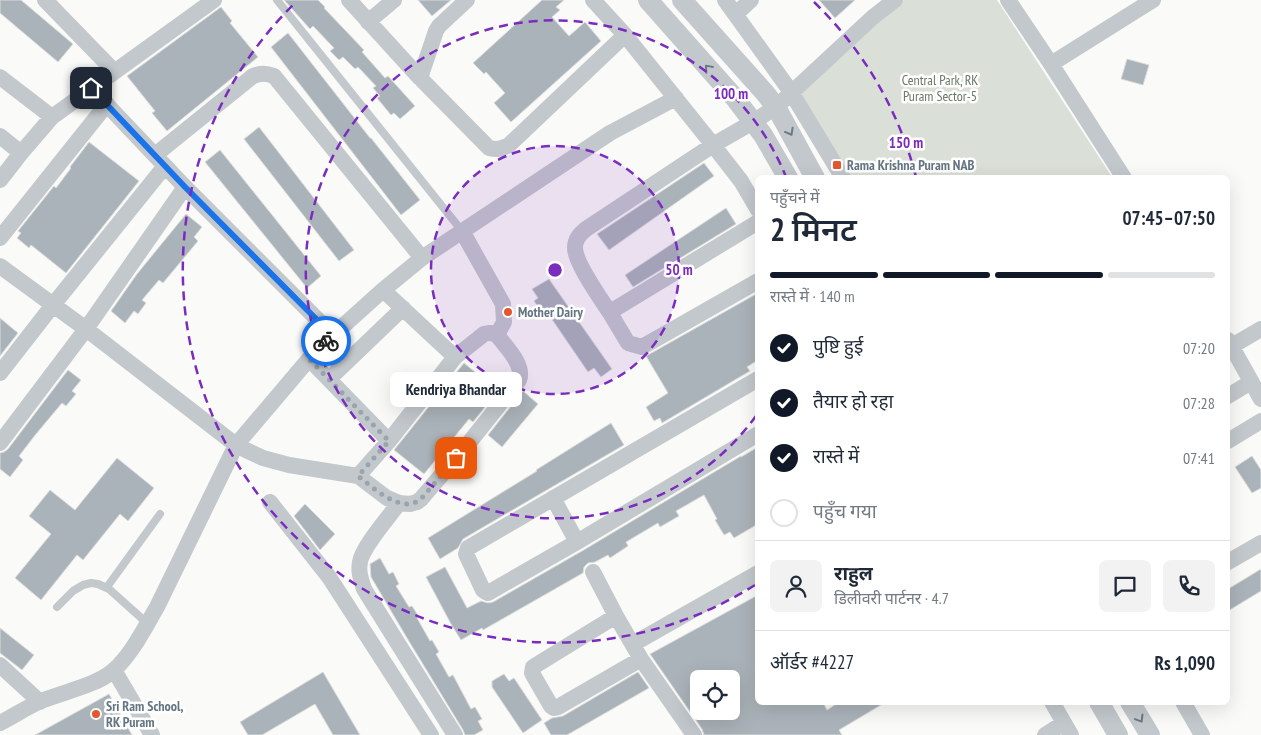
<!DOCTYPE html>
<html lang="hi">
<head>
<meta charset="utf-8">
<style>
  :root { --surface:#fff; --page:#f2f2f3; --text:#1f2937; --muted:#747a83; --line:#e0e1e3; --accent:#111827 }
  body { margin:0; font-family:"PT Sans Narrow","Noto Sans Devanagari",sans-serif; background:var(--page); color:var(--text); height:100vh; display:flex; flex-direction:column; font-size:19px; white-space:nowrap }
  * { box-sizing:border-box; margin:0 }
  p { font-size:16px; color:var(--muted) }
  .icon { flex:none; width:28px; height:28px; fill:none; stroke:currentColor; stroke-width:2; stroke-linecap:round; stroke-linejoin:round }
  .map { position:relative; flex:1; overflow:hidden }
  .panel { position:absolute; left:755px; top:175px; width:475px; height:530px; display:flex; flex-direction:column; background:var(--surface); border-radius:8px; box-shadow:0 5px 20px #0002 }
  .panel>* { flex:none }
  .buttons { position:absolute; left:690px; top:670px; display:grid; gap:10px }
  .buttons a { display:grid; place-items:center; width:50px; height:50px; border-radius:8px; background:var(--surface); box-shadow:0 5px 20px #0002; font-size:25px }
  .pin { position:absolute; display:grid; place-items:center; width:42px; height:42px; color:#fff; margin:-21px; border-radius:10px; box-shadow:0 2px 8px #0006 }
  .courier { position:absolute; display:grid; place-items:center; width:50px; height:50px; margin:-25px; border:4px solid #1a73e8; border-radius:50%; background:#fff; color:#222; box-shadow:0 1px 6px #0007 }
  .bubble { position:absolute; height:35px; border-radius:8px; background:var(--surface); box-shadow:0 5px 20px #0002; font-size:16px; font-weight:600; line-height:35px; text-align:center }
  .headline em { font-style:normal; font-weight:600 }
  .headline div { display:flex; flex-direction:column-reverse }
  .headline { display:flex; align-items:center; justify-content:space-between; height:85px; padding:0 15px }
  h1 { font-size:32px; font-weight:600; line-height:38px }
  .bar { display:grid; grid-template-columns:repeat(4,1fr); gap:8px 5px; align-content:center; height:60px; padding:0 15px }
  .bar i { height:6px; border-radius:4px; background:var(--line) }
  .bar .active { background:var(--accent) }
  .bar p { grid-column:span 4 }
  .line { display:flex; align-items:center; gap:12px; padding:0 15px; border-top:1px solid var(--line) }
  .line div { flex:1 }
  .round { display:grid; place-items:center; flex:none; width:52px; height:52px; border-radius:8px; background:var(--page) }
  ol { padding:0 15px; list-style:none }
  li { display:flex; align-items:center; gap:15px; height:55px }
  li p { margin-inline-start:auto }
  li .icon { padding:5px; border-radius:50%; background:var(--accent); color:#fff; stroke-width:4 }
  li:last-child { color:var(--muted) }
  li i { width:28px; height:28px; border:2px solid var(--line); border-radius:50% }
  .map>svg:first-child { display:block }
  .green { fill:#dadfd7 }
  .building { fill:#aab3b9; stroke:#dcdcda; fill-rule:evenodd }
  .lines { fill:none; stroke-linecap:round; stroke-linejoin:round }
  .service { stroke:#c3c8cc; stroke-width:8 }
  .minor { stroke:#c3c8cc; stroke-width:16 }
  .tertiary { stroke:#c3c8cc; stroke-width:20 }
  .oneway { stroke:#6a7a87 }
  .done { stroke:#99a4ac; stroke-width:5; stroke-dasharray:0 9 }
  .route { stroke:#1a73e8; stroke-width:6 }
  .ring { fill:none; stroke:#7b2cbf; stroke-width:2.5; stroke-dasharray:9 6 }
  .poi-dot { fill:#e4572e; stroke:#fff; stroke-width:2 }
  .labels { text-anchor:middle; stroke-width:5; stroke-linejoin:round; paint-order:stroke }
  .park-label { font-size:14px; fill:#687a64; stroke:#fff }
  .poi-label { font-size:14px; font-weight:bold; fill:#657683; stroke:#fff; text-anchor:start }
  .centre { fill:#7b2cbf; stroke:#fff; stroke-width:2.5 }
  .ring-label { font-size:15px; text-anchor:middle; font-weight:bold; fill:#7b2cbf; stroke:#fff; stroke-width:5; stroke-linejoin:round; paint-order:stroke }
</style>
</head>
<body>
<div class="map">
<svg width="1261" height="735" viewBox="0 0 1261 735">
  <rect width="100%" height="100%" fill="#fafaf8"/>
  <path class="green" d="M904 0H997L1112 177H851L796 89 825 62Z"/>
  <path class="building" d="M0 0H21L73 44 58 62 0 13Z
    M284 0H318L325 7 324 8 364 50 362 52 385 78 388 76 415 106 400 119 394 113 391 115 377 98 380 96 373 88 376 86 358 67 355 69 343 57 339 60 330 51 334 48 313 26 310 29Z
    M418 0H451L432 16Z
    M542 0H564L556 7 560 10 552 17 569 36 585 22 601 41 511 122 494 103 505 93 486 72 484 74 473 63Z
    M819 0H855L835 18Z
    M221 7 232 21 230 23 258 57 167 131 152 113 155 111 127 76Z
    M288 33 370 138H371L420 200 401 215 271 47Z
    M1127 59 1149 65 1143 85 1121 79Z
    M259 127 354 250 339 261 244 139Z
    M89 142 139 181 66 273 31 245 29 248 17 238 21 233 18 231 54 186 56 188 71 168 70 167Z
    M220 150 321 276 307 288 205 162Z
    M704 163 714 176 609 250 597 234Z
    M726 208 736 224 633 287 625 275Z
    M186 214 202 227 194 237 198 241 163 283 159 280 142 300 146 303 138 314 134 311 125 323 111 311 137 274Z
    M549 279 612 369 601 377 594 368 588 372 549 315 545 317 534 301 538 298 532 289Z
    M758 293V360L747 367 750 371 662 423 660 418 654 421 646 407 668 393 646 356Z
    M0 318 18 333 0 356Z
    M464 363 498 391 473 422 469 419 424 474 394 450Z
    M68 370 81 380 72 391 76 394 66 406 62 403 36 434 19 456 23 460 10 477 0 469V453L4 452 8 449Z
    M523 391 538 404 502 447 488 435Z
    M611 423 624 445 463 539 458 548 440 559 428 538 537 471 536 470Z
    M758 447V524L734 538 730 532 724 535 715 520 717 519 704 495 676 511 679 516 660 527 658 523 626 542 628 546 610 558 608 555 595 562 588 563 584 567 583 573 483 630 482 628 461 640 451 624 426 577 445 567 467 608 481 601 488 603 493 602 582 551 741 456V457Z
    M1252 456 1261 470V488L1252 493 1235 467Z
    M117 458 154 488 128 521 120 514 83 560 77 555 41 600 15 578 51 534 29 516 50 490 75 510Z
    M305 504 335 534 320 550 294 516Z
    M380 558 389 574 393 572 399 584 396 586 409 607 412 606 419 617 417 618 430 641 432 640 439 652 436 654 449 677 453 675 471 709 475 707 482 719 478 721 483 730 474 735H465L463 730 407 638 371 577 370 564Z
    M1261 569V591L1228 611V589Z
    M758 595V702H823L827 710 839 702H886L839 730 842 735H704L702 729 650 654ZM699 679H731V711H699Z
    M0 628 34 655 22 670 0 653Z
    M323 672 360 735H333L315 704 262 735H248L240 722Z
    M638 672 649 688 567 735H551L544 723 552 718 563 716Z
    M504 674 509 681 514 678 542 720 523 733 492 687V681Z
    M109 694 132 735H35Z"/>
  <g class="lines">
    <path class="service" d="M277 0 462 231
      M107 587 160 514
      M57 607 73 591 83 585 91 583 98 584 109 589 148 624"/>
    <path class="minor" d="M45 0 114 71
      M349 0 420 78 489 148C497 150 501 149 509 145L625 35
      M593 0 625 35 713 145 741 181 758 210
      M725 0 791 92 843 178
      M1008 0 1051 64 1124 178
      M736 14 751 0
      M368 22 394 0
      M1051 64 1153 0
      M0 77 52 117
      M420 78 436 31 439 26 467 0
      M91 88 185 187 333 335
      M0 136 21 153
      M155 155 253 76C261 73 266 73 274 76L422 258
      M0 180 21 153 52 117 214 0
      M462 231 503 304 504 322 497 335
      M0 238 107 104
      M0 266 86 329 236 445 250 452 263 458 289 465 358 476 387 498 399 503 410 504 417 502 421 499 468 444 519 380C525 365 505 346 497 335 492 333 489 332 484 334L455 357 389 441 358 476
      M758 281 642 347 628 343C622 333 616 323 610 313 601 299 575 263 575 248 575 239 580 234 586 229L713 145 753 122 776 107 873 17 895 0
      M383 290 455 357
      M610 312 758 222
      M1228 340 1261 399
      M1232 346 1261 329
      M309 359 389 441
      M0 373 53 305 165 166
      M329 379 403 308
      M758 379 468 548 466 554 483 590 486 592 488 593 577 542 758 434
      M1228 396 1251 382
      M1228 441 1261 421
      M0 443 86 329 185 187
      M553 498 577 542
      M270 502 329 577 431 735
      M399 503C389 517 362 547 360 562 358 572 361 579 364 589L455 735
      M1228 562 1261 543
      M593 572 616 616 641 659 694 735
      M616 616 533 667 532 673 551 706 554 708 558 707 641 659
      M633 644 758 573
      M0 665 40 702
      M114 670 152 735
      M1052 702 1071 735
      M1183 702 1202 735
      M0 723C14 716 27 707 41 701 63 692 95 686 113 671 132 654 144 629 157 607L236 445 309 359 333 335 383 290 422 258 610 133 676 98
      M1045 735 1064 723"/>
    <path class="tertiary" d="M648 0 734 97 763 135 788 178
      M682 0 765 93 776 107 815 178
      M1099 702 1118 735
      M1130 702 1150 735"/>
  </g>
  <defs><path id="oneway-chevron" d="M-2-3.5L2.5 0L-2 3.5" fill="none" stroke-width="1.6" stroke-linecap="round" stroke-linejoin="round" transform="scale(1.25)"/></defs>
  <g class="oneway">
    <use href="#oneway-chevron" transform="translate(708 68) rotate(-131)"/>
    <use href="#oneway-chevron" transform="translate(790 132) rotate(61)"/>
    <use href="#oneway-chevron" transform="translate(1140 719) rotate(59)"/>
  </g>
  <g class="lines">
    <path class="done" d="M326 341 309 359 389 441 358 476C374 488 401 515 421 499L456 458"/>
    <path class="route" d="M91 88 185 187 332 335 326 341"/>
  </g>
  <circle cx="555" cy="270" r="124" fill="#7b2cbf" fill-opacity=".12"/>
  <g class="ring">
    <circle cx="555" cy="270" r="124"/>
    <path d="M756 416A249 249 0 1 1 786 177"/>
    <path d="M755 585A373 373 0 0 1 296 2M814 2A373 373 0 0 1 916 177"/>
  </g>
  <g class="poi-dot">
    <rect x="832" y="160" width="10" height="10" rx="2.5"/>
    <circle cx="508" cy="312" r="5"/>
    <circle cx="96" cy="714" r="5"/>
  </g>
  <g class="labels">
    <g class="park-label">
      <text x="940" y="85">Central Park, RK<tspan x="940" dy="16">Puram Sector-5</tspan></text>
    </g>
    <g class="poi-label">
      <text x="847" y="170">Rama Krishna Puram NAB</text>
      <text x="518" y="317">Mother Dairy</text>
      <text x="106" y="711">Sri Ram School,<tspan x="106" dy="16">RK Puram</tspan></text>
    </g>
  </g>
  <circle cx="555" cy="270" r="8" class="centre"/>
  <g class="ring-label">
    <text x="731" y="99">100 m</text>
    <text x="906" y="148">150 m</text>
    <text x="679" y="275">50 m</text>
  </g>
</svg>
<div class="buttons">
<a><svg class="icon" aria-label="locate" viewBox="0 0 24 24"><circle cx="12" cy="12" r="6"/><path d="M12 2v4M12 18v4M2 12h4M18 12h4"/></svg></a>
</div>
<div class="pin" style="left:456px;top:458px;background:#ea580c"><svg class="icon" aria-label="bag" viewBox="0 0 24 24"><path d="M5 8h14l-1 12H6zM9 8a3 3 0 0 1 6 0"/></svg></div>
<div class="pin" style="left:91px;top:88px;background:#1f2937"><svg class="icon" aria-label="home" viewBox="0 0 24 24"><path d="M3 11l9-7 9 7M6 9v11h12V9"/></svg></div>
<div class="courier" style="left:326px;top:341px"><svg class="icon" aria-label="bike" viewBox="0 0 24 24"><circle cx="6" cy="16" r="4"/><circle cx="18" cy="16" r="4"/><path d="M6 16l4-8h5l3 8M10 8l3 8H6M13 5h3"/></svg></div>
<div class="bubble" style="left:390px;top:372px;width:132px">Kendriya Bhandar</div>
<section class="panel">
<div class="headline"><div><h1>2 मिनट</h1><p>पहुँचने में</p></div><em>07:45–07:50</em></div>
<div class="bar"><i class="active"></i><i class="active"></i><i class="active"></i><i></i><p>रास्ते में · 140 m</p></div>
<ol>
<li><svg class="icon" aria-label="check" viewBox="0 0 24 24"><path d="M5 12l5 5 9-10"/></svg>पुष्टि हुई<p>07:20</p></li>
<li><svg class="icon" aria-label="check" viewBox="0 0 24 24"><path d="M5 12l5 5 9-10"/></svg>तैयार हो रहा<p>07:28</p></li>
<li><svg class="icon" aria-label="check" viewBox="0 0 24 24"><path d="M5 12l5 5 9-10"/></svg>रास्ते में<p>07:41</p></li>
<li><i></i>पहुँच गया</li>
</ol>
<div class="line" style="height:90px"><a class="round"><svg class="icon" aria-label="person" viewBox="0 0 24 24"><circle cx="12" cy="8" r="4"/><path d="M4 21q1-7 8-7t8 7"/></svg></a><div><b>राहुल</b><p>डिलीवरी पार्टनर · 4.7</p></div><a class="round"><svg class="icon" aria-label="chat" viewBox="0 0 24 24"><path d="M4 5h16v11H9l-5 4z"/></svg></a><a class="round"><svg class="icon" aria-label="phone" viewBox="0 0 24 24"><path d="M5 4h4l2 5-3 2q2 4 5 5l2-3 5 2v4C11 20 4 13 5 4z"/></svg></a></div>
<div class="line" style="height:65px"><div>ऑर्डर #4227</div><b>Rs 1,090</b></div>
</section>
</div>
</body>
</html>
